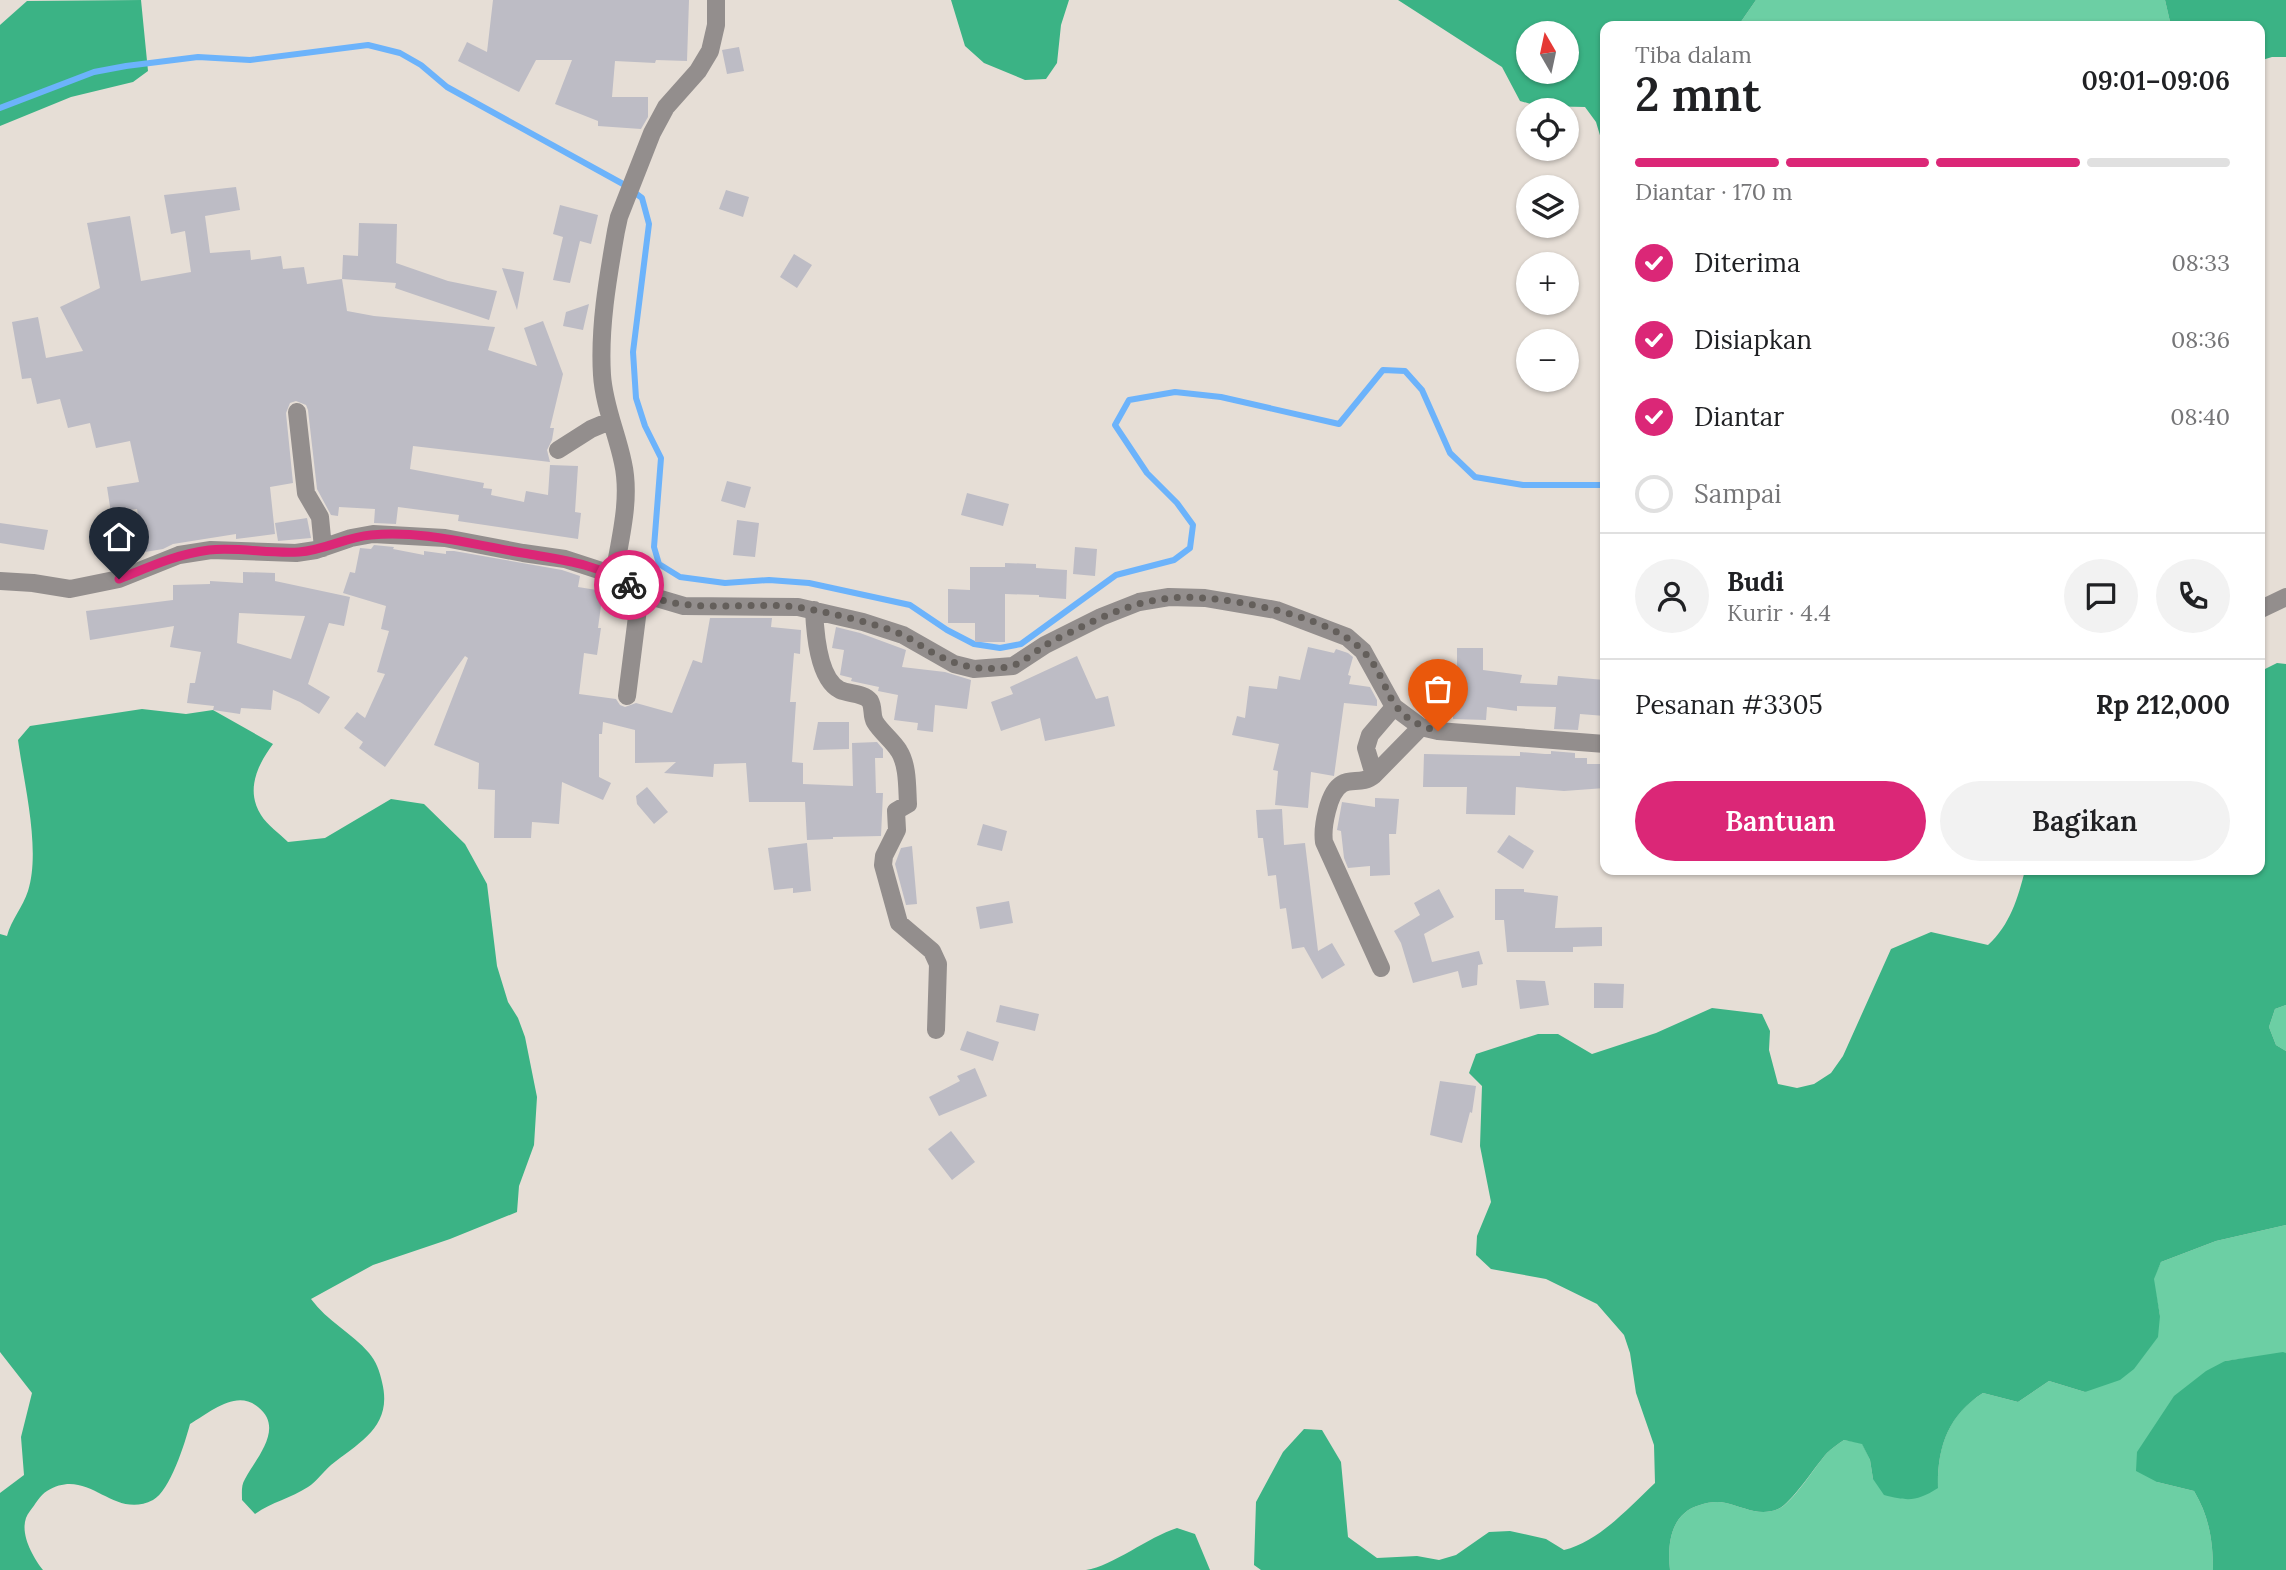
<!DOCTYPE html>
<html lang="id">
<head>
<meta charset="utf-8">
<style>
  :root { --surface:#fff; --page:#f2f2f2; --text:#202124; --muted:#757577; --line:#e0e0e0; --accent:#db2777 }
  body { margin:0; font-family:Lora,serif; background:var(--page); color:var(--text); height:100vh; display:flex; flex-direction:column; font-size:26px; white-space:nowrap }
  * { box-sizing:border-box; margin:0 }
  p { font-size:23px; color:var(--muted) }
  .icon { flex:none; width:38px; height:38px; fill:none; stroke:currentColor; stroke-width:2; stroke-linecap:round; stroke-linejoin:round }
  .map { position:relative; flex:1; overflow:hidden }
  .sheet { position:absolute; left:1600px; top:21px; width:665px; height:854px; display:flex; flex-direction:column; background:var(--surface); border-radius:14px; box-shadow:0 2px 5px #0004 }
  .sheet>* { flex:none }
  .needle { width:46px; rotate:351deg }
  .tools { position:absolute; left:1516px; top:21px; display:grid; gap:14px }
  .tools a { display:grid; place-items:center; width:63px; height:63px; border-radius:50%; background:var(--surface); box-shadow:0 2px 5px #0004; font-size:35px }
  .pin { position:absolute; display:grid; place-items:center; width:60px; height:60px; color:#fff; margin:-72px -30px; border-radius:50% 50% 50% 0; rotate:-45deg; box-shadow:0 0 7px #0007 }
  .pin .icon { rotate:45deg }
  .courier { position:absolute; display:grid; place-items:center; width:70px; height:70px; margin:-35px; border:5px solid #db2777; border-radius:50%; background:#fff; color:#222; box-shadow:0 2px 9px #0007 }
  .overview em { font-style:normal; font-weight:600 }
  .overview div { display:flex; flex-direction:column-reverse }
  .overview { display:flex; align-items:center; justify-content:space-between; height:119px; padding:0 35px }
  h1 { font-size:46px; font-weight:600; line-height:52px }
  .bar { display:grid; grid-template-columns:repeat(4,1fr); gap:10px 7px; align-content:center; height:84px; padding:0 35px }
  .bar i { height:9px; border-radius:5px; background:var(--line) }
  .bar .on { background:var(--accent) }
  .bar p { grid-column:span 4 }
  .line { display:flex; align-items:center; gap:18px; padding:0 35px; border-top:2px solid var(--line) }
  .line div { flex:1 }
  .round { display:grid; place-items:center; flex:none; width:74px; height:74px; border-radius:37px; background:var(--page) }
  ol { padding:0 35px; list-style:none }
  li { display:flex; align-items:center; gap:21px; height:77px }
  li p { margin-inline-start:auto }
  li .icon { padding:7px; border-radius:50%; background:var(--accent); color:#fff; stroke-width:4 }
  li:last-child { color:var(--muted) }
  li i { width:38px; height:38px; border:4px solid var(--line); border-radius:50% }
  .button { display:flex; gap:14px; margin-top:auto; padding:14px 35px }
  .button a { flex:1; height:80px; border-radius:42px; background:var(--accent); color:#fff; font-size:28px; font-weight:600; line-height:80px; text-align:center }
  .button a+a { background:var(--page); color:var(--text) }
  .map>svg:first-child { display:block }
  .green { fill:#6ccfa4 }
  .forest { fill:#3bb385; fill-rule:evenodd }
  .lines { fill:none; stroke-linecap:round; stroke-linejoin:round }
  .stream { stroke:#6cb3fb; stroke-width:6 }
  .building { fill:#bdbcc5; fill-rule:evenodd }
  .minor { stroke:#938e8d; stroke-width:18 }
  .done { stroke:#645f5b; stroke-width:7; stroke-dasharray:0 12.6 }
  .route { stroke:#db2777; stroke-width:9 }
</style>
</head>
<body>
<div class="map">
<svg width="2286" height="1570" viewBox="0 0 2286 1570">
  <rect width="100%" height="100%" fill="#e6ded6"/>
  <path class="green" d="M1756 0H2165L2171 26H1738Z
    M2286 1005V1051L2276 1045 2269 1027 2275 1009Z
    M2286 1225V1353L2225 1361 2157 1482 2194 1491C2209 1516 2213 1541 2213 1570H1670C1667 1543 1671 1513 1700 1505 1708 1502 1718 1501 1726 1503 1744 1507 1759 1517 1778 1509 1792 1504 1816 1465 1827 1453 1832 1448 1838 1444 1844 1440L1862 1443 1870 1460 1873 1479 1938 1488C1937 1447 1948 1415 1983 1393L2018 1402 2049 1381 2085 1392 2160 1316 2153 1279 2161 1262 2216 1241Z"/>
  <path class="forest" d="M141 0 148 71 133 82 71 97 0 126V25L27 1Z
    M951 0H1069L1061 25 1057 63 1046 79 1025 80 984 63 965 46Z
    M1398 0H1756L1738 26H1605V152L1596 122 1585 107 1538 106 1520 101 1502 67ZM1566 33V72H1528V33Z
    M2165 0H2286V57H2272L2259 61V26H2171Z
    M2277 663 2286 664V1005L2275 1009 2269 1027 2276 1045 2286 1051V1225L2216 1241 2161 1262 2154 1279 2160 1316 2158 1337 2134 1369 2120 1380 2085 1392 2049 1381 2018 1402 1983 1393C1948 1415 1937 1448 1938 1488 1916 1502 1908 1501 1884 1495L1873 1479 1870 1460 1862 1444 1844 1440C1838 1444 1832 1448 1827 1453 1816 1465 1791 1504 1778 1509 1759 1517 1744 1507 1726 1503 1718 1501 1708 1502 1700 1505 1671 1513 1667 1543 1670 1570H1261L1254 1565 1256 1502 1283 1452 1304 1429 1322 1430 1341 1462 1348 1537 1377 1558 1417 1556 1439 1560 1456 1555 1489 1532 1510 1531 1546 1539 1564 1550C1600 1541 1628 1508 1655 1483L1654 1445 1636 1393 1630 1353 1624 1335 1597 1304 1546 1279 1491 1269 1476 1255 1477 1236 1491 1202 1480 1146 1482 1086 1469 1073 1476 1054 1538 1034H1558L1592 1054 1656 1033 1712 1008 1762 1014 1770 1031 1769 1050 1778 1084 1797 1088 1814 1084 1831 1073 1843 1056 1891 949 1931 932 1988 945C2010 925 2018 898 2025 870H2259V672Z
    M142 709 186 714 213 710 273 744C258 764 245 790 261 815 267 825 280 834 288 842L325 838 391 799 424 804 465 844 487 884 497 966 508 1002 518 1018 525 1037 537 1097 534 1145 519 1186 517 1212 450 1239 373 1265 311 1299C327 1321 352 1333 369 1353 376 1361 380 1372 382 1382 393 1426 361 1441 331 1465 323 1472 316 1482 308 1487 291 1498 272 1502 255 1514L242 1500C242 1493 241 1485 245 1479 256 1458 285 1428 258 1407 236 1389 211 1412 190 1424 185 1443 170 1491 153 1500 112 1521 89 1465 47 1491 40 1495 35 1505 30 1511 16 1528 32 1556 43 1570H0V1493L24 1475 21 1437 32 1393 0 1352V934L7 936C11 920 23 907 28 891 41 850 24 784 18 740L30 726Z
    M2283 1352 2286 1353V1570H2213C2213 1541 2209 1516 2194 1491L2157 1482 2136 1471 2137 1452 2174 1396 2206 1371 2225 1361Z
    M1177 1528 1195 1534 1210 1570H1086C1113 1566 1148 1537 1177 1528Z"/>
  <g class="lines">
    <path class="stream" d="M0 108 94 72 126 66 198 57 250 60 368 45 400 53 421 65 447 87 623 184 642 198 649 224 633 352 636 398 645 426 661 458 654 547 659 564 680 577 725 583 769 580 809 583 910 605 947 630 974 644 1000 648 1021 644 1116 575 1174 560 1190 548 1193 525 1177 503 1147 473 1115 425 1129 400 1175 392 1221 397 1339 424 1383 370 1405 371 1422 390 1450 453 1475 477 1523 485H1605"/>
  </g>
  <path class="building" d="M493 0H689L687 61 656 60 655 63 615 61 612 97H648V117L641 129 598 126V121L555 104 572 60H536L519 92 458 61 467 42 487 52Z
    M739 47 744 71 727 74 722 50Z
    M236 187 240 210 205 216 210 253 250 250 251 260 281 256 283 269 304 267 307 284 342 279 347 311 374 316 495 327 488 350 537 366 524 328 543 321 563 374 550 428H554L552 440 547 450 550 462 413 446 410 469 484 483 483 488 492 489 491 495 524 502 526 491 548 495 550 465 578 466 575 512 581 513 578 539 458 521 459 515 398 507 396 524 374 523 375 509 339 507 338 516 331 515 317 489 308 410 306 405 296 401 290 403 286 413 293 483 270 487 275 534 236 539V534L173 544 163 549 145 552 137 509 111 513 107 487 139 482 130 441 96 448 90 423 68 428 60 399 37 404 31 378 22 379 12 322 38 317 46 358 83 351 60 307 100 288 87 223 130 216 141 281 191 272 185 231 171 234 164 195Z
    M726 190 749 197 743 217 719 209Z
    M560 205 598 215 591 244 580 241 570 283 553 280 563 237 553 234Z
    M359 223 397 224 396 263 448 281 497 291 489 320 395 288 396 283 342 279 343 255 358 256Z
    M794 254 812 265 797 288 780 277Z
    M502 268 524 272 517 310Z
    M589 304 583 330 563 326 566 312Z
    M727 481 751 487 745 508 721 501Z
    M967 493 1009 504 1003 526 961 515Z
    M307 518 311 538 278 541 275 523Z
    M737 520 759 523 755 557 733 555Z
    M0 523 48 530 44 550 0 543Z
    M374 545 394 547 393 549 424 555V551L446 554V551H454L562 570 580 576 578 587 603 591 598 628H601L597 655 584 653 579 694 616 699 620 705 625 707 636 703 672 713 693 660 702 663 710 618H772L771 627 801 630 800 654 794 653 790 702H796L792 762 803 763V784L853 786 852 743 877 742 883 749V758H875L876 793H883L881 836 833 837V839L807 840 805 802H749L746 763 714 764 713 777 664 773 676 762 635 763V730L603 722 602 734H599V777L611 783 603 800 562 782 559 824 532 822 531 838H494L495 790 478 789 479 763 434 745 468 658 465 656 385 767 359 748 363 742 344 728 357 712 365 718 385 674 377 672 389 631 381 629 386 606 343 593 350 572 355 573 360 548 371 549Z
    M1075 547 1097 549 1095 576 1073 574Z
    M1005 563 1036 564V568L1067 570 1066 599 1039 597V595L1005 594V642H975V623H948V589L970 590V567H1005Z
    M243 572 275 573V581L350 597 344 626 329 623 308 684 330 697 319 714 300 702 273 690 271 710 241 708 240 714 213 710 214 706 187 703 190 683H195L201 652 170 647 174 626 90 640 86 611 173 600V585L210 584V581L243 583ZM239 613 305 616 291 659 237 643Z
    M836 627 860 633 906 650 902 667 945 672 971 680 967 709 935 705 933 732 917 730 918 723 894 720 898 695 878 691 879 687 851 681 852 678 840 675 844 650 832 648Z
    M1308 647 1334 653 1336 649 1348 653 1353 657 1348 675 1351 676 1349 684 1370 687 1377 700V706L1344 703 1334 776 1311 772 1308 808 1275 805 1278 771 1273 770 1279 744 1232 735 1237 716 1245 718 1249 686 1277 689 1279 676 1300 680Z
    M1457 648H1483V670L1522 675 1520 683 1557 685 1558 676 1605 680V716L1580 714 1578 730 1554 729 1556 707 1517 706V711L1487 707 1486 720 1453 719V715L1421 713 1423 680 1457 682Z
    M1077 656 1096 699 1108 696 1115 726 1045 741 1040 718 1001 731 991 702 1013 694 1010 687Z
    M818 722H849V749L813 750Z
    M1551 751 1575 753V758H1587V764H1605V788L1564 791 1516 787 1515 815 1466 814 1467 787H1423L1424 754 1520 756V752L1545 754H1551Z
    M647 787 668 812 654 824 637 804 636 796Z
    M1375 798 1399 799 1396 834H1389L1390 875 1370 876V866L1348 868 1344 858 1341 831 1337 830 1342 802 1375 807Z
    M1282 809 1284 845 1305 843 1318 951 1332 943 1345 965 1322 979 1304 947 1292 949 1286 908 1280 909 1276 875 1268 876 1263 838H1258L1256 810Z
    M983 824 1007 831 1002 851 977 845Z
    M1509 835 1534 851 1523 869 1497 852Z
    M807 843 811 891 793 893V888L774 890 768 848Z
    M912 846 917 904 906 905 895 864 901 848Z
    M1439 889 1454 917 1424 934 1432 962 1479 951 1483 964 1478 965 1477 985 1462 988 1458 971 1413 983 1401 943 1394 931 1420 915 1414 903Z
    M1495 889H1524V892L1558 896 1555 928 1602 927V946L1573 947V952H1507L1504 920H1495Z
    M1009 901 1013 923 980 929 976 907Z
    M1516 980 1545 981 1549 1005 1520 1009Z
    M1594 983 1624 984 1623 1008H1594Z
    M1000 1005 1039 1014 1035 1031 996 1022Z
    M967 1031 999 1042 993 1061 960 1050Z
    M975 1068 987 1096 939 1116 929 1097 960 1081 957 1076Z
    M1440 1081 1476 1086 1472 1113 1470 1112 1462 1143 1430 1135Z
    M951 1131 975 1162 952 1180 928 1149Z"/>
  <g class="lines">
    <path class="minor" d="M716 0V25L710 51 698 71 666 107 652 133 619 217 616 231C608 277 599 327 602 375 604 406 617 433 623 463 631 499 620 539 614 575L640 593 684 606 798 607 863 622 903 635 954 664 974 669 1013 666 1045 645 1101 617 1139 602 1169 597 1205 598 1276 610 1347 637 1363 651 1394 707 1421 727 1438 731 1605 744
      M297 412 306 493 320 517 323 548
      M558 450 591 429 610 421
      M0 581 33 583 70 589 119 579 179 555 211 550 296 553 316 550 351 538 373 534 445 538 523 553 565 559 614 575
      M814 610C815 631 818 679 840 690 849 694 864 693 870 701 874 708 871 715 875 722 881 732 893 741 899 751 908 765 907 788 908 804L896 811 897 830 884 856 883 865 899 923 932 951 938 964 936 1030
      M2259 610 2286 597
      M627 696 640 593
      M1374 775 1421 727
      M1381 968 1324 842C1322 828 1328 792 1342 784 1352 778 1362 785 1374 775L1366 748 1370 735 1394 707"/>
  </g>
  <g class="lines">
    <path class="done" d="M629 585C684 622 753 596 814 610 843 616 873 623 901 634 910 638 919 645 928 650 954 665 978 672 1008 667 1022 664 1033 653 1044 646 1055 639 1067 634 1077 629 1120 608 1155 594 1203 598 1247 601 1331 618 1362 650 1394 682 1380 716 1438 731"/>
    <path class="route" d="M119 579C149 567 177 554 209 550 239 547 270 554 299 552 325 550 346 537 371 535 423 530 473 545 523 553 561 560 596 563 629 585"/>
  </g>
</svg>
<div class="tools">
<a><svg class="needle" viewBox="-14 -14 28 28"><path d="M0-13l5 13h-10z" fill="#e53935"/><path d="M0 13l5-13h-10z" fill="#757577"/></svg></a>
<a><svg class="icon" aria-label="locate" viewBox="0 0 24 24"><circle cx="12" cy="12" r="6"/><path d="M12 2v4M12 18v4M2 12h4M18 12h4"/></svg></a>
<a><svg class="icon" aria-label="layers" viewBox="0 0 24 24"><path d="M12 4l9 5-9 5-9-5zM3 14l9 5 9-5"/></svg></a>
<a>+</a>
<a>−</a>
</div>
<div class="pin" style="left:1438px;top:731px;background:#ea580c"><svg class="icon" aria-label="bag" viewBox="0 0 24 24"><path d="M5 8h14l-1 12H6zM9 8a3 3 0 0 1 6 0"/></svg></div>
<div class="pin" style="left:119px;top:579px;background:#1f2937"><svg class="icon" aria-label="home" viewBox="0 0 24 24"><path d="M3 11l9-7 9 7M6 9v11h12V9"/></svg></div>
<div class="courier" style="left:629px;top:585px"><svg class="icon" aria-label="bike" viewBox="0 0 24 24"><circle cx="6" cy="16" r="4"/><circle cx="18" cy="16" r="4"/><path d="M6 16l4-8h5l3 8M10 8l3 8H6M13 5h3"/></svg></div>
<section class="sheet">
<div class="overview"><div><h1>2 mnt</h1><p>Tiba dalam</p></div><em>09:01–09:06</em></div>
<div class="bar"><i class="on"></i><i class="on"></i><i class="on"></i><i></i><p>Diantar · 170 m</p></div>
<ol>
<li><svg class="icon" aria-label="check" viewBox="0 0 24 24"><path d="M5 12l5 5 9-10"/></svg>Diterima<p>08:33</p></li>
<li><svg class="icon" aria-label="check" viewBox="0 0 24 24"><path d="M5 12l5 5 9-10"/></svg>Disiapkan<p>08:36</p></li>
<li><svg class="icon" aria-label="check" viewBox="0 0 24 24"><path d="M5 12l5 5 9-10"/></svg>Diantar<p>08:40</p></li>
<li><i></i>Sampai</li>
</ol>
<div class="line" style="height:126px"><a class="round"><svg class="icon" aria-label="person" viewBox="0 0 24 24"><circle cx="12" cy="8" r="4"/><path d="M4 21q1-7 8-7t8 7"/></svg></a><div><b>Budi</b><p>Kurir · 4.4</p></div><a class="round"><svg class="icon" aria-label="chat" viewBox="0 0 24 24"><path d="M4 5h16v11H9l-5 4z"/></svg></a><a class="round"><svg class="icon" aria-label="phone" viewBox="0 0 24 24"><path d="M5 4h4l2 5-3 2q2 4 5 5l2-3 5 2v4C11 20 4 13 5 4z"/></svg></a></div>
<div class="line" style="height:91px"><div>Pesanan #3305</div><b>Rp 212,000</b></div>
<div class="button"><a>Bantuan</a><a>Bagikan</a></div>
</section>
</div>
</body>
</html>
